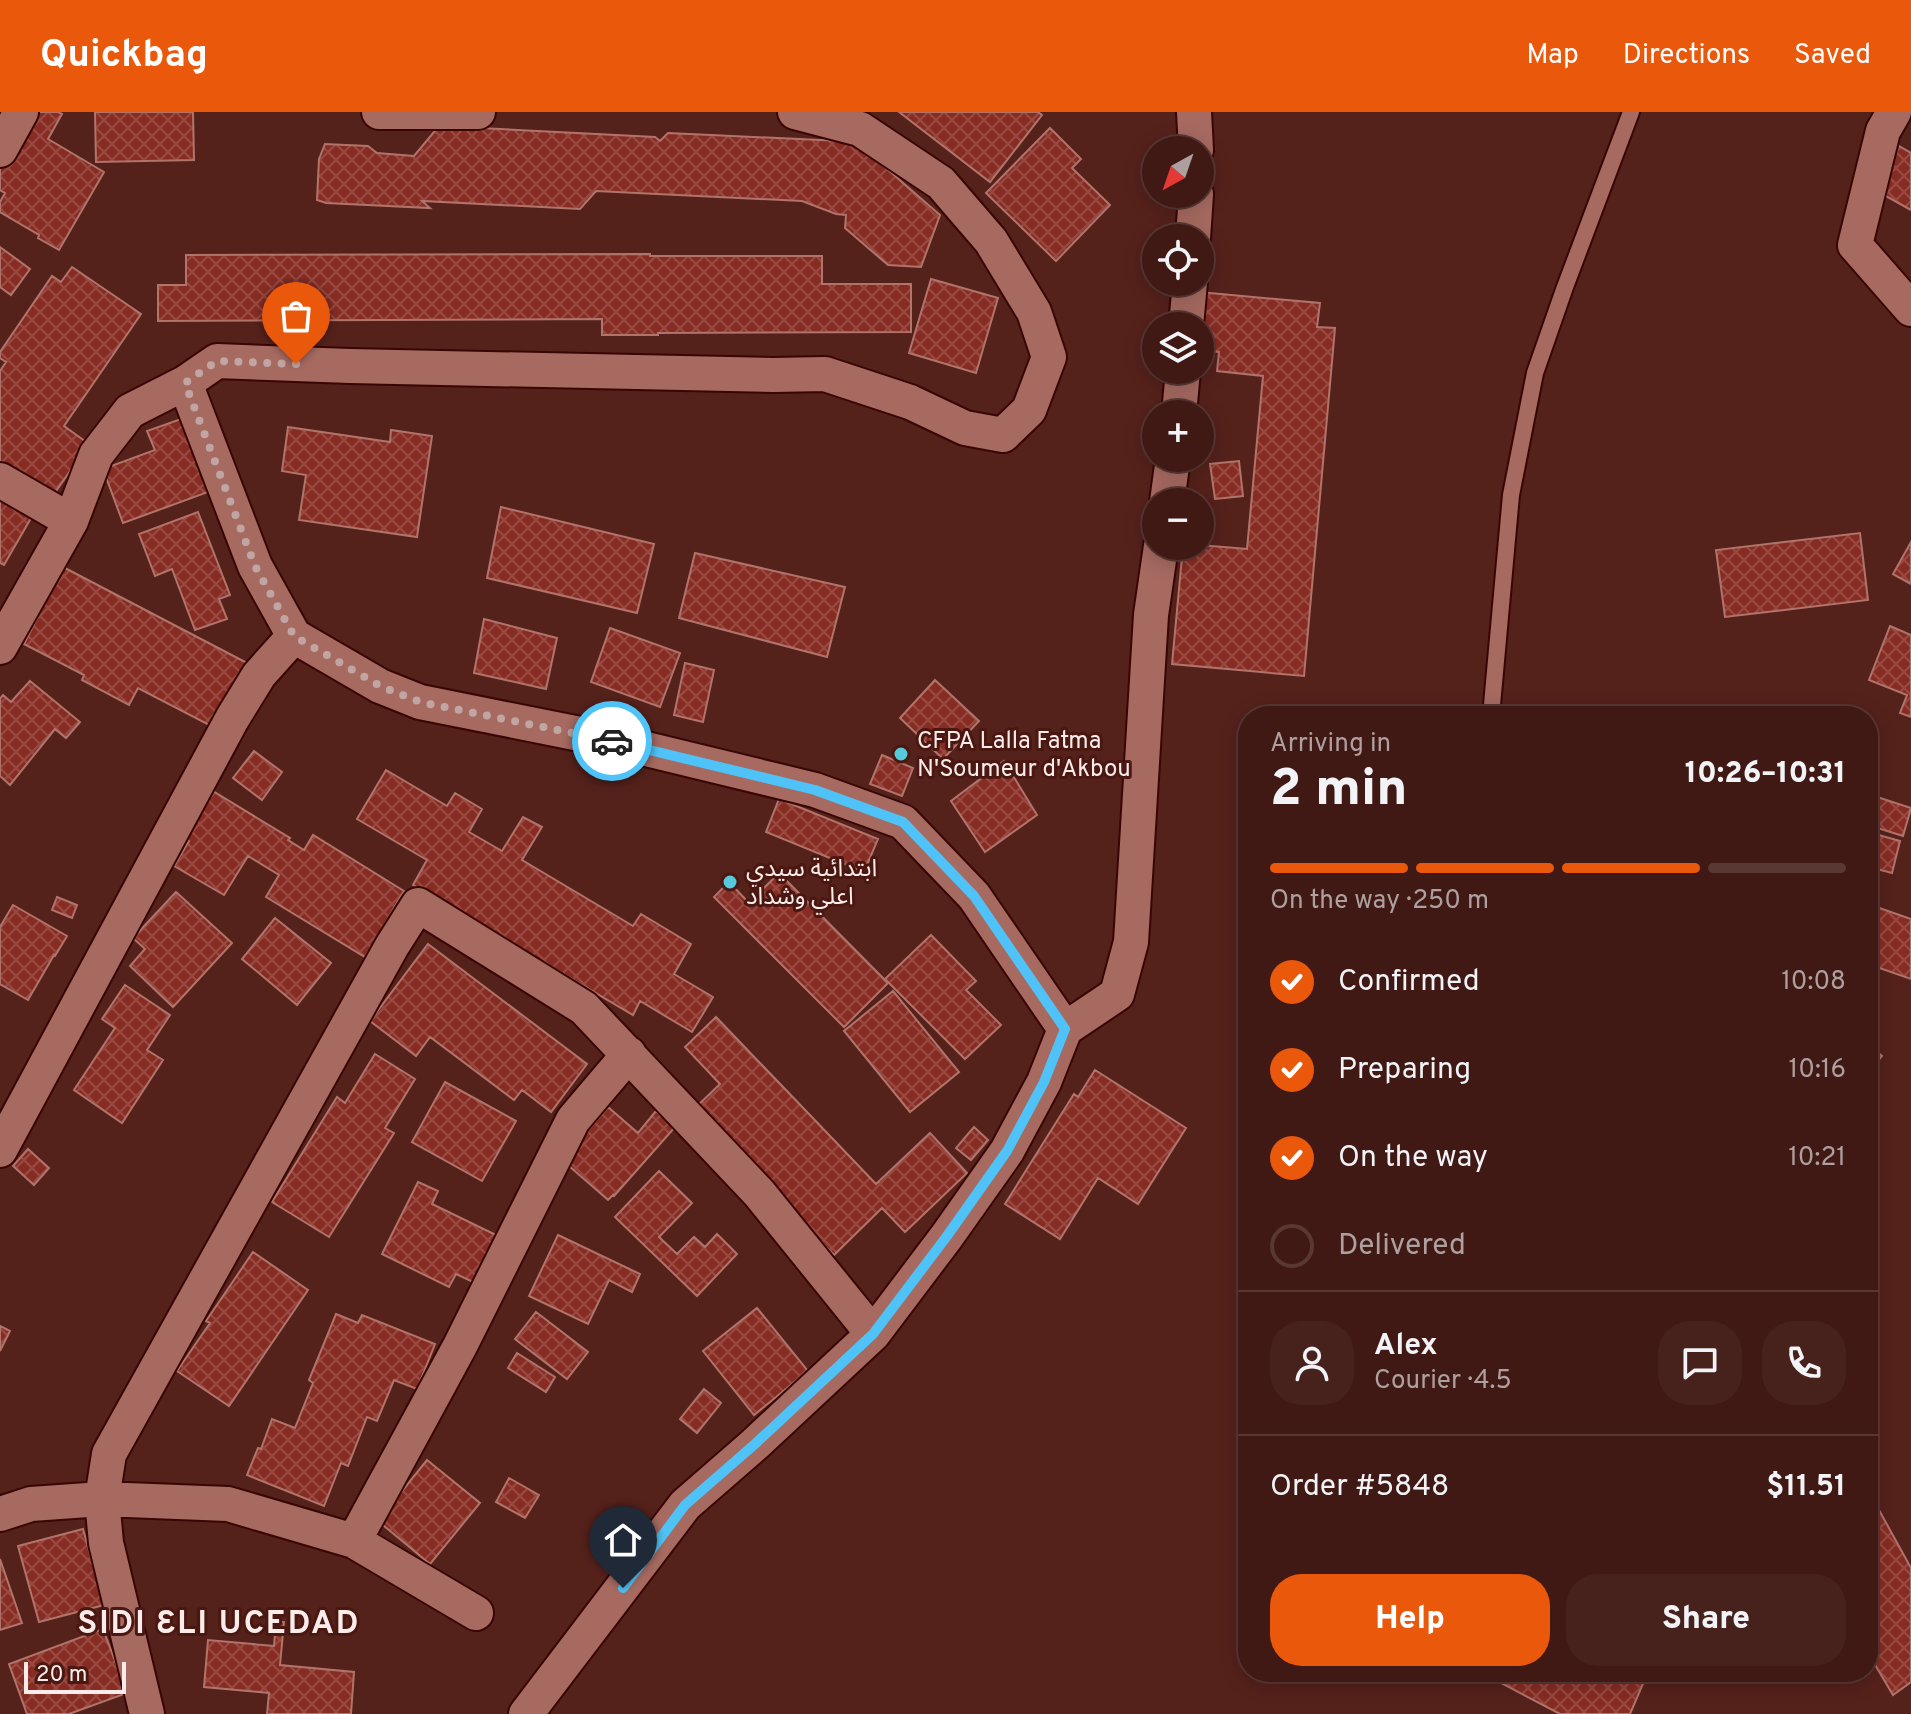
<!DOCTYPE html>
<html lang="en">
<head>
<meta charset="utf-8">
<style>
  :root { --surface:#401914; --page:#47221d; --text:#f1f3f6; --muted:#aea0a0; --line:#593834; --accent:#ea580c }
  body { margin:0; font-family:Overpass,"Noto Sans Arabic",sans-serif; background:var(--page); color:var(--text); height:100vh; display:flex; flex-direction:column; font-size:30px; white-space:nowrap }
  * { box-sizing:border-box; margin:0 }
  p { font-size:26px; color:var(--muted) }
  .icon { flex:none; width:44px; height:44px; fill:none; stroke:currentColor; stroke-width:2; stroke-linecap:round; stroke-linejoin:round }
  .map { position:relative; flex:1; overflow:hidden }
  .panel { position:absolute; left:1238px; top:594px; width:640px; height:976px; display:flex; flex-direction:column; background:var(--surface); border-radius:32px; box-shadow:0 4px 20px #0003,0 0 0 2px var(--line) }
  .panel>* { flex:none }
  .needle { width:52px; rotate:220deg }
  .buttons { position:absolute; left:1142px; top:24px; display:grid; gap:16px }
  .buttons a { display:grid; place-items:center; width:72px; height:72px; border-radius:50%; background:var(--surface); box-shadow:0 4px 20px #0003,0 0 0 2px var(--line); font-size:40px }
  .scale { position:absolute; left:24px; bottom:20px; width:102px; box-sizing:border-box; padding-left:8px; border:4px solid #faecea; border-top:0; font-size:22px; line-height:28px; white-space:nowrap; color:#faecea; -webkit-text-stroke:6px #4a1711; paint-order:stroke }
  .pin { position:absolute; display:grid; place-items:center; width:68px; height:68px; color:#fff; margin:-82px -34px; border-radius:50% 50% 50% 0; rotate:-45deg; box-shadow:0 0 8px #0007 }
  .pin .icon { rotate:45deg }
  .courier { position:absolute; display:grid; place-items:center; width:80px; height:80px; margin:-40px; border:6px solid #4fc3f7; border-radius:50%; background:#fff; color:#222; box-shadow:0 2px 10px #0007 }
  .headline em { font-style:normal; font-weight:800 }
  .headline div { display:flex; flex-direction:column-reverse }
  .headline { display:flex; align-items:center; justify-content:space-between; height:136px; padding:0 32px }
  h1 { font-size:52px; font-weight:800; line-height:60px }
  .bar { display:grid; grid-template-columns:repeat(4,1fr); gap:12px 8px; align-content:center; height:96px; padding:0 32px }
  .bar i { height:10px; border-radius:6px; background:var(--line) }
  .bar .on { background:var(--accent) }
  .bar p { grid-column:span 4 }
  .line { display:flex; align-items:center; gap:20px; padding:0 32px; border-top:2px solid var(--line) }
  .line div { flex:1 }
  .round { display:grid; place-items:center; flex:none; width:84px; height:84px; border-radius:32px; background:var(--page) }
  ol { padding:0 32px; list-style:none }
  li { display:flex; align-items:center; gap:24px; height:88px }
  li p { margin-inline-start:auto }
  li .icon { padding:8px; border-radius:50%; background:var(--accent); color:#fff; stroke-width:4 }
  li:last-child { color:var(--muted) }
  li i { width:44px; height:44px; border:4px solid var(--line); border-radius:50% }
  .primary-button { display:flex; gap:16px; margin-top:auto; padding:16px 32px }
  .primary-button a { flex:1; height:92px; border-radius:32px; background:var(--accent); color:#fff; font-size:32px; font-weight:800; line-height:92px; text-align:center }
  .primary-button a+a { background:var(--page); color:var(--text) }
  header { display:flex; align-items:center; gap:48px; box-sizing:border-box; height:112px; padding:0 40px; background:var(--accent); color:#fff }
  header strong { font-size:38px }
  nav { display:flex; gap:44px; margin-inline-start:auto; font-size:28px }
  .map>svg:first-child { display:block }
  .building { fill:url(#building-cross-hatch); stroke:#b1746b; stroke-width:2 }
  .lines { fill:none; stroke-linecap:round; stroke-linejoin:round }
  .service-casing { stroke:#380604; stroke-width:20 }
  .minor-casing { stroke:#380604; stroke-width:38 }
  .service { stroke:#a66a61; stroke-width:16 }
  .minor { stroke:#a66a61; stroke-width:34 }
  .done { stroke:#c0a5a2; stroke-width:8; stroke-dasharray:0 14.4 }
  .route { stroke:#4fc3f7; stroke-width:10 }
  .poi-dot { fill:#54cadc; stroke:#4a1711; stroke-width:3 }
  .labels { text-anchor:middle; stroke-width:6; stroke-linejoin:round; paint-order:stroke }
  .poi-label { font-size:24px; fill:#faecea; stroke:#4a1711; text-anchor:start }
  .district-label { font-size:32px; font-weight:bold; letter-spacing:2px; fill:#faecea; stroke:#4a1711 }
</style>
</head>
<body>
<header>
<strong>Quickbag</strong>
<nav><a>Map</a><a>Directions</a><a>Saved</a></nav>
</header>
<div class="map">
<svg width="1911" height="1602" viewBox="0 0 1911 1602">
  <defs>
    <pattern id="building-cross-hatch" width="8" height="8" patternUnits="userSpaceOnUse" patternTransform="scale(2)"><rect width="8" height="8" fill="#872c23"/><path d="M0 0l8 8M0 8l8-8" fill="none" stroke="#994b43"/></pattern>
  </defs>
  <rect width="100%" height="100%" fill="#55211b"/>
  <path class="building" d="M29 0H58L62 2 48 27 104 60 59 138 38 126 39 123 0 100V90L5 81 0 78V50Z
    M95 0H193L194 48 96 50Z
    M899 0H1038L1042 3 990 70Z
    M439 14 655 25 660 29 668 21 842 29 879 42V50L940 103 921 155 888 153 845 116 846 103 836 102 802 89 596 79 580 97 422 89 430 96 326 91 317 88 319 47 325 32 368 34 377 41 414 44Z
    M1050 16 1081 47 1072 56 1110 93 1056 149 986 81Z
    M1892 30 1911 41V98L1868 74Z
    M0 135 30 157 11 183 0 175Z
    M650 142V144H822V172H911V220L658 221V223H602V207L158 209V173H186V143Z
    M72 155 141 202 64 314 89 332 49 389 0 356V259L6 250 0 246V240L52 164 61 170Z
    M931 167 998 186 976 261 909 241Z
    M1199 180 1320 191 1317 215 1335 216 1304 564 1172 552 1183 434 1200 433 1247 437 1263 264 1217 259 1219 240 1200 238Z
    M181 307 208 380 123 411 103 357 155 338 147 319Z
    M288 315 390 330 391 318 432 324 417 425 299 408 306 363 282 359Z
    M1239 349 1243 384 1215 387 1210 352Z
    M0 388 31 406 4 453 0 451Z
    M501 395 654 432 637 501 487 466Z
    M198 400 230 483 219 487 227 507 195 518 172 457 155 464 139 422Z
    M1860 421 1868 488 1725 505 1716 438Z
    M1911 430V472L1893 462Z
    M695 441 845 475 827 545 679 506Z
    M63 455 247 551 213 615 138 576 129 593 82 568 84 563 24 532Z
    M484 507 557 526 546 577 474 561Z
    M1890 514 1911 523V605L1900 601 1907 583 1869 568Z
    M610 516 680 541 660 595 591 570Z
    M685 551 714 558 703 610 674 603Z
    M935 568 979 609 943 647 900 606Z
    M30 569 80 610 66 626 55 617 10 673 0 664V587L3 583 11 590Z
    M254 639 282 660 262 688 233 666Z
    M882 643 913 656 902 684 870 672Z
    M1004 649 1037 703 985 740 951 689Z
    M386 658 447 694 455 681 482 697 469 720 502 739 523 705 542 715 522 748 633 814 641 802 691 832 674 862 713 885 692 920 640 889 633 903 413 773 427 748 357 707Z
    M203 673 290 726 288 728 304 738 313 723 404 779 365 845 266 785 279 763 248 744 224 783 174 754 189 729 174 720Z
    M1868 682 1911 696 1903 724 1868 713Z
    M779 687 878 727 864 760 766 720Z
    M1868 720 1900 729 1892 761 1877 757 1872 778 1868 777Z
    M779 761 888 871 844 915 714 785 729 770 749 791Z
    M176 780 232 831 173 895 130 854 145 837 133 826Z
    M57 785 77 793 72 806 52 798Z
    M1868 792 1911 807V867L1868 852Z
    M13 793 67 824 55 844 54 843 28 888 0 872V815Z
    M275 806 331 851 297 893 242 847Z
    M931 823 976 869 966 878 1001 913 965 947 885 867Z
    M428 832 587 952 551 1000 522 978 514 988 430 925 416 944 370 909Z
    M125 873 170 903 147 938 163 948 122 1011 74 978 115 916 102 907Z
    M893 879 959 960 910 1000 844 919Z
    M716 905 876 1072 930 1021 967 1061 905 1120 882 1096 834 1143 693 998 720 972 685 935Z
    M1868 933 1882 944 1868 961Z
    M375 942 415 967 385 1016 394 1021 329 1125 272 1090 337 985 345 991Z
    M1095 958 1186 1016 1138 1092 1098 1066 1060 1127 1005 1092 1074 982 1078 985Z
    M445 970 516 1009 482 1069 412 1030Z
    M608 995 638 1021 656 999 675 1015 614 1084 613 1083 608 1088 562 1048Z
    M974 1015 988 1028 971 1048 956 1036Z
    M28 1037 49 1056 34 1073 13 1054Z
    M659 1059 692 1091 659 1125 677 1142 694 1125 705 1135 717 1122 737 1142 697 1184 615 1105Z
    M418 1070 438 1079 432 1092 496 1123 473 1170 456 1162 449 1175 382 1142Z
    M558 1123 640 1162 632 1180 609 1168 588 1212 529 1184Z
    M253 1140 308 1178 229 1294 177 1259 210 1211 206 1209Z
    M1868 1169 1879 1174 1868 1206Z
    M757 1196 808 1259 754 1303 703 1239Z
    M536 1200 588 1240 567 1267 515 1227Z
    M336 1202 358 1211 362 1203 435 1232 417 1277 394 1268 377 1309 367 1305 348 1354 341 1351 324 1394 247 1363 258 1336 261 1337 272 1307 295 1316 313 1271 309 1268Z
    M0 1214 10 1219 0 1239Z
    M517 1241 555 1265 546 1280 508 1256Z
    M704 1277 721 1291 697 1321 680 1307Z
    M427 1348 480 1391 430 1452 378 1409Z
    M509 1366 539 1383 525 1406 496 1390Z
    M1879 1398 1911 1456V1570L1893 1583 1868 1541V1406Z
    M83 1417 104 1493 39 1510 18 1434Z
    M0 1447 22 1511 0 1518Z
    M276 1509 284 1510 280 1553 354 1560 351 1602H267L269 1581 204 1575 208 1528 274 1534Z
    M103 1517 127 1581 69 1602H27L9 1552Z
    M1487 1560H1648L1630 1602H1560L1486 1563Z"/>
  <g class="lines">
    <g class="service-casing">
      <path id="service" d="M1491 604 1511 383 1535 261 1565 175 1631 0"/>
    </g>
    <g class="minor-casing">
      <path id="minor" d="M379 0H478
        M795 0 860 17 941 71 991 129 1034 200 1049 245 1029 298 1003 323 965 316 910 290 825 262 773 263 350 254 217 249 185 271 255 454 294 524 380 574 420 590 605 627 815 678 903 710 974 784 1065 917
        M1194 0 1196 38
        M1894 0 1883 19 1855 133 1911 197
        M0 38 21 0
        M1193 126 1196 82
        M1186 214 1190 170
        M1179 302 1183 258
        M0 368 71 409
        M1167 390 1173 346
        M0 535 71 409 96 343 130 299 185 271
        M0 1038 232 607 259 563 294 524
        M0 1402 31 1392 102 1387 228 1392 354 1429 476 1501
        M354 1429 460 1234 573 1008 629 942
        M147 1602 106 1431 102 1387 109 1342 392 834 418 793 584 896 759 1081 873 1222
        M526 1602 685 1393 755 1332 873 1222 947 1124 1007 1039 1044 970 1065 917 1117 882 1131 830 1151 503 1161 434"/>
    </g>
    <use href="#service" class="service"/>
    <use href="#minor" class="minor"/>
  </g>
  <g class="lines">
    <path class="done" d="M296 252 217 249 185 271 255 454 294 524 380 574 420 590 612 629"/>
    <path class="route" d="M612 629 815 678 903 710 974 784 1065 917 1044 970 1007 1039 947 1124 873 1222 755 1332 685 1393 623 1476"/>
  </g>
  <g class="poi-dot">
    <circle cx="901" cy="642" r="8"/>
    <circle cx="730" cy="770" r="8"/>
  </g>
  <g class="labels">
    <g class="poi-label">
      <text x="917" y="636">CFPA Lalla Fatma<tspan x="917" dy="28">N'Soumeur d'Akbou</tspan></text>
      <text x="746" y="764">ابتدائية سيدي<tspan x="746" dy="28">اعلي وشداد</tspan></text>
    </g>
    <g class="district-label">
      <text x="219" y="1521">SIDI ƐLI UCEDAD</text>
    </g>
  </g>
</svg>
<div class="buttons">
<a><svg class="needle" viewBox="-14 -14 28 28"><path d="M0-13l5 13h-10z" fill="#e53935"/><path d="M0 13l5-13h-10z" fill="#aea0a0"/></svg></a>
<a><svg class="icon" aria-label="locate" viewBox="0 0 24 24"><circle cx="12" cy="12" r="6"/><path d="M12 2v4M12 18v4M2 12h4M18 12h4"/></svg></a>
<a><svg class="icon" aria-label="layers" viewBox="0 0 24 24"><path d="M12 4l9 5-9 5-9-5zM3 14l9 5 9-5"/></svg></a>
<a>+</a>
<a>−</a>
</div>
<div class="scale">20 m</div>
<div class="pin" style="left:296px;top:252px;background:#ea580c"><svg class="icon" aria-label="bag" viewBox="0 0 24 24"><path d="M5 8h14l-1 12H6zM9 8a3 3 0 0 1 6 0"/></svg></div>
<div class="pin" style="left:623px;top:1476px;background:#1f2937"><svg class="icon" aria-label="home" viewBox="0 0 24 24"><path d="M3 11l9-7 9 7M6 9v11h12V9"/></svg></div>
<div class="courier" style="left:612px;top:629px"><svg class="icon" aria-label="car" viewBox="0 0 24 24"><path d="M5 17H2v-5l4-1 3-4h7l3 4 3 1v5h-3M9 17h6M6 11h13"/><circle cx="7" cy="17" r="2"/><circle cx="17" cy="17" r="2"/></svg></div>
<section class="panel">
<div class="headline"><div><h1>2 min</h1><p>Arriving in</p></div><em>10:26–10:31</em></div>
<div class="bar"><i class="on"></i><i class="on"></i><i class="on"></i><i></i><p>On the way · 250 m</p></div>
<ol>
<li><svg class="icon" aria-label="check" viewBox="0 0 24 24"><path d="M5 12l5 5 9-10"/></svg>Confirmed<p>10:08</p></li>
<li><svg class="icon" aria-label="check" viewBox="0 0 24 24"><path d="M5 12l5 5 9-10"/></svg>Preparing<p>10:16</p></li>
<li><svg class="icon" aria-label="check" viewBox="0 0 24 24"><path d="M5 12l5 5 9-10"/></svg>On the way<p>10:21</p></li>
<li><i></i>Delivered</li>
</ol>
<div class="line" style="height:144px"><a class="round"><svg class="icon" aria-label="person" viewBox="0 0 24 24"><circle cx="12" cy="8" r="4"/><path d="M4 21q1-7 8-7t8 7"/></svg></a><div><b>Alex</b><p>Courier · 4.5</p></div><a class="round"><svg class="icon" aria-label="chat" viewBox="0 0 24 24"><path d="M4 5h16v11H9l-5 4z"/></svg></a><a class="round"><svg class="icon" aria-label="phone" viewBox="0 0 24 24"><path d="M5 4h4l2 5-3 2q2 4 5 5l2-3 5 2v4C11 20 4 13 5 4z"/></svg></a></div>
<div class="line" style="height:104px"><div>Order #5848</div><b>$11.51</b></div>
<div class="primary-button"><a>Help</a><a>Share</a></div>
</section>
</div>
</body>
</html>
